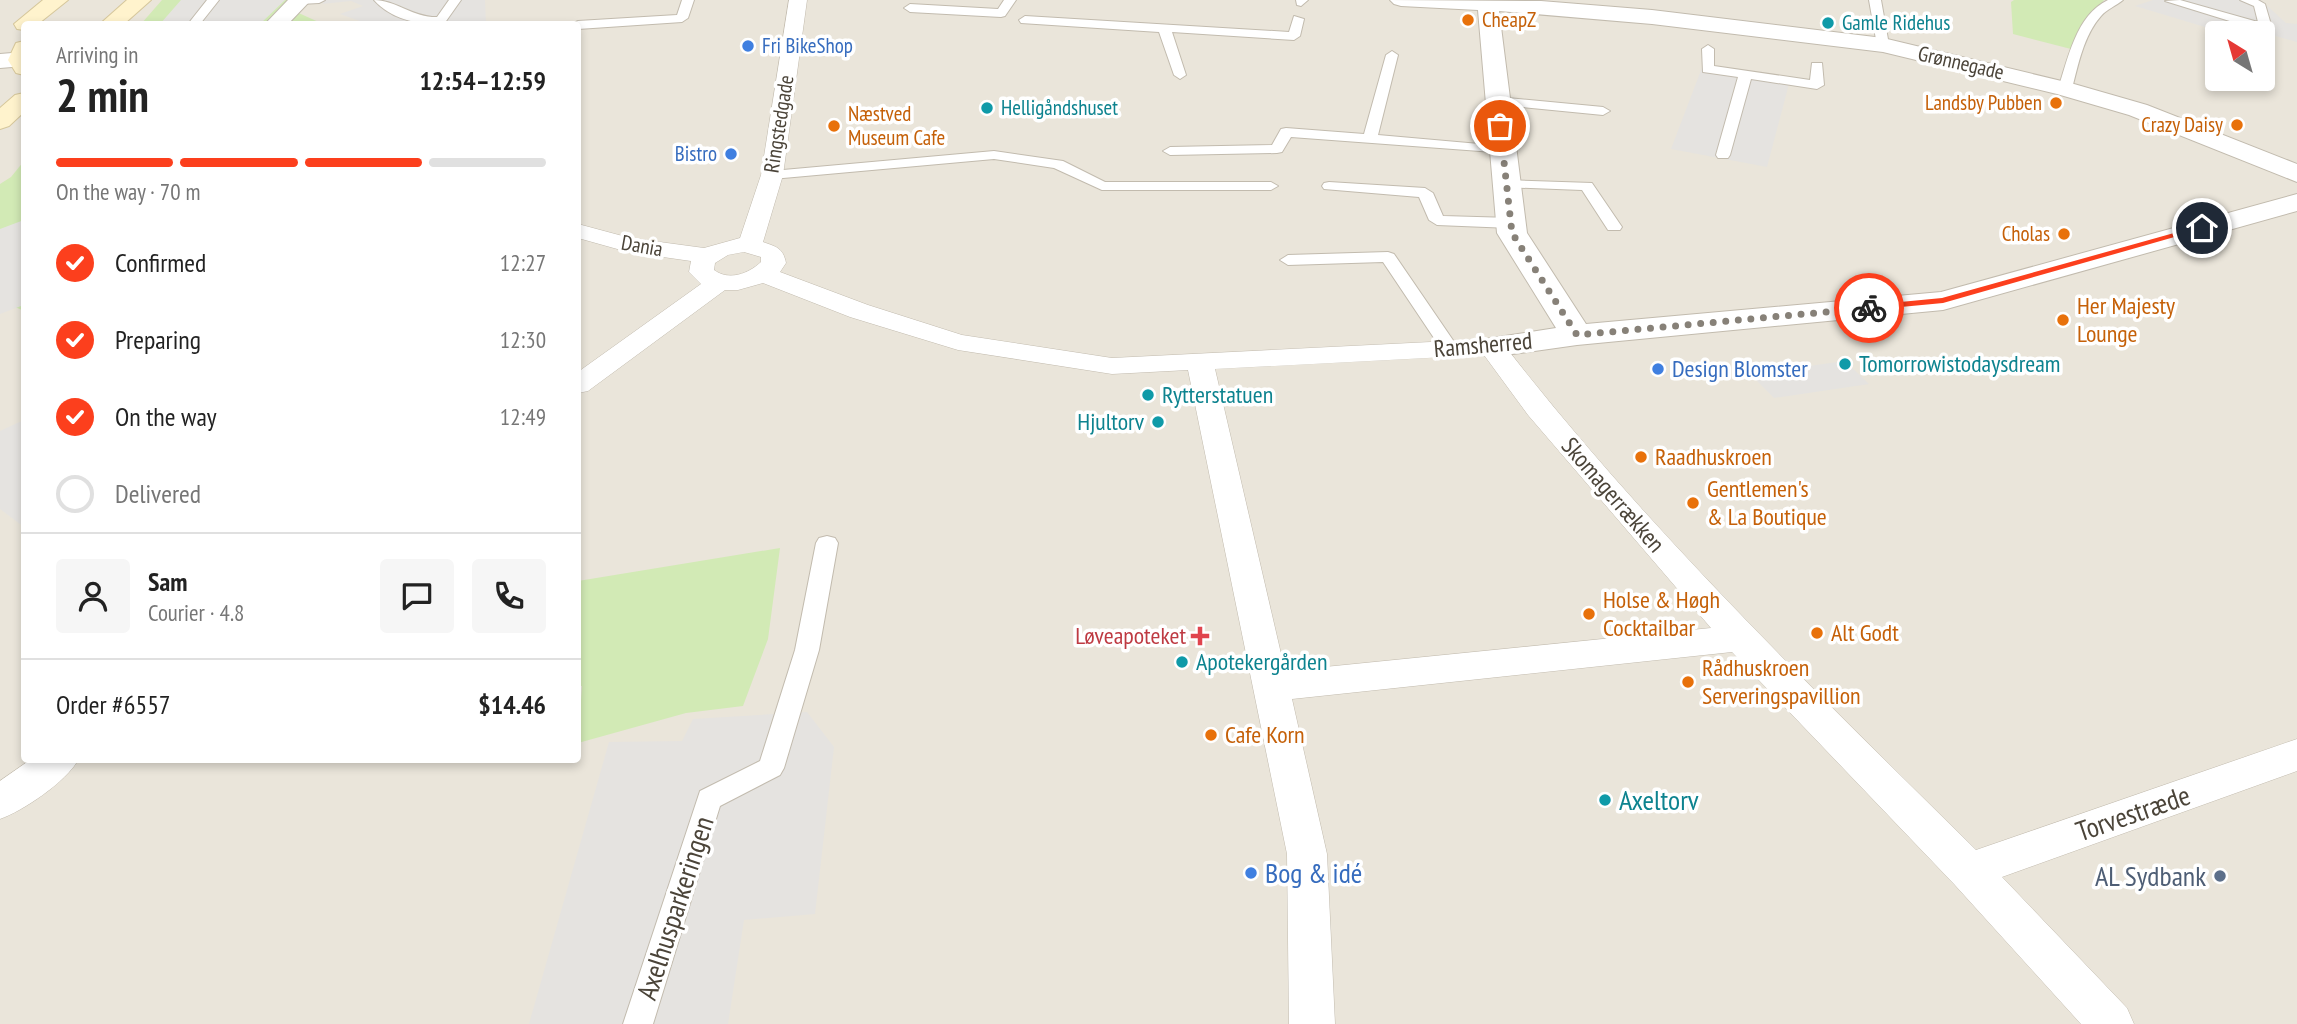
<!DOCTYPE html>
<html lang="en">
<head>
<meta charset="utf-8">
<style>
  :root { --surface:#fff; --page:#f6f6f6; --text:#222; --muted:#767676; --line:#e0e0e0; --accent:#fc3f1d }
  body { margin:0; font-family:"PT Sans Narrow",sans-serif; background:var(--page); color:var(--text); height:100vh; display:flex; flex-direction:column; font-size:26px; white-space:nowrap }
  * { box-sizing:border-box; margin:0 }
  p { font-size:23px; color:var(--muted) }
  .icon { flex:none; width:38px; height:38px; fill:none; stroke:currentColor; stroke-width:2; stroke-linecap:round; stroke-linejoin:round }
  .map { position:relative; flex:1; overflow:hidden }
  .drawer { position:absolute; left:21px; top:21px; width:560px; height:742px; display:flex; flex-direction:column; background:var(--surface); border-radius:7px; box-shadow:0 4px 10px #0003 }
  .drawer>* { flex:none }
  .needle { width:46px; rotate:323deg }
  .buttons { position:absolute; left:2205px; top:21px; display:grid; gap:14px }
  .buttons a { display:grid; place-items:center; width:70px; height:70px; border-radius:7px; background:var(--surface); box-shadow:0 4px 10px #0003; font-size:35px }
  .pin { position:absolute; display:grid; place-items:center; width:60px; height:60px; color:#fff; margin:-30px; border:4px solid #fff; border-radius:50%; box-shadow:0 2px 7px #0007 }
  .courier { position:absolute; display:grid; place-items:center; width:70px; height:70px; margin:-35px; border:5px solid #fc3f1d; border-radius:50%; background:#fff; color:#222; box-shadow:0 2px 9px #0007 }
  .summary em { font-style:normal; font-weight:800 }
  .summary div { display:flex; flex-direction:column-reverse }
  .summary { display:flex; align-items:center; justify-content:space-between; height:119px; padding:0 35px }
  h1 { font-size:46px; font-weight:800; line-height:52px }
  .bar { display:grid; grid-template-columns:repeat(4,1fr); gap:10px 7px; align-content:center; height:84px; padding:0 35px }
  .bar i { height:9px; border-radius:5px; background:var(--line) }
  .bar .current { background:var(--accent) }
  .bar p { grid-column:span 4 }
  .line { display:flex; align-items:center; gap:18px; padding:0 35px; border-top:2px solid var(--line) }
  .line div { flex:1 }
  .round { display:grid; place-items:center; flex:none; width:74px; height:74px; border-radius:7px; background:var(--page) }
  ol { padding:0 35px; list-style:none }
  li { display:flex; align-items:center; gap:21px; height:77px }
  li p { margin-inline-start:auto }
  li .icon { padding:7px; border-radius:50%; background:var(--accent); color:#fff; stroke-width:4 }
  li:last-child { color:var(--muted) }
  li i { width:38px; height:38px; border:4px solid var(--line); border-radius:50% }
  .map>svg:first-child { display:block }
  .residential { fill:#eae5da; fill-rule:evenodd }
  .green { fill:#d2eab5 }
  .parking { fill:#e5e3e0 }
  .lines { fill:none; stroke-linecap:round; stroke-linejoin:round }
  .service-casing { stroke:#c2bbae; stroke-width:2 }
  .pedestrian-casing { stroke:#c2bbae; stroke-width:1 }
  .minor-casing { stroke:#c2bbae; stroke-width:2 }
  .secondary-casing { stroke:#d6c79b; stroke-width:2 }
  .service { fill:#fff; fill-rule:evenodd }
  .pedestrian { fill:#fff; fill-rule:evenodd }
  .minor { fill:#fff; fill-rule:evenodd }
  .secondary { fill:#fff3cd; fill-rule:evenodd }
  .route { fill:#fc3f1d }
  .done { stroke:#878178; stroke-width:7; stroke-dasharray:0 12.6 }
  .food-dot { fill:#e8710a; stroke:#fff; stroke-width:2.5 }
  .culture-dot { fill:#0f9aa8; stroke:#fff; stroke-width:2.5 }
  .shop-dot { fill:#3f7fe0; stroke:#fff; stroke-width:2.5 }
  .health-dot { fill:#e0444e; stroke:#fff; stroke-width:2.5 }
  .service-dot { fill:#5c6f8a; stroke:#fff; stroke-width:2.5 }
  .labels { text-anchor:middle; stroke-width:7; stroke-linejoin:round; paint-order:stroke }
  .far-food-label { font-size:21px; fill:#c56008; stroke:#fff; text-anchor:end }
  .far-culture-label { font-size:21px; fill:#0d838f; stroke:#fff; text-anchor:start }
  .far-shop-label { font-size:21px; fill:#366cbe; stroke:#fff; text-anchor:start }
  .far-street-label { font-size:21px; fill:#4b4439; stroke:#fff }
  .food-label { font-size:24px; fill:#c56008; stroke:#fff; text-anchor:start }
  .street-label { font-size:24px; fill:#4b4439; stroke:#fff }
  .culture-label { font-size:24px; fill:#0d838f; stroke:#fff; text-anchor:start }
  .shop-label { font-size:24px; fill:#366cbe; stroke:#fff; text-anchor:start }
  .health-label { font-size:24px; fill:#be3a42; stroke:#fff; text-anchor:end }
  .near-culture-label { font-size:28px; fill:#0d838f; stroke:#fff; text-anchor:start }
  .near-street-label { font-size:28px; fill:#4b4439; stroke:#fff }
  .near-shop-label { font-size:28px; fill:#366cbe; stroke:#fff; text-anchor:start }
  .near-service-label { font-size:28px; fill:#4e5e75; stroke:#fff; text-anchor:end }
</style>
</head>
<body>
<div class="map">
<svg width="2297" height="1024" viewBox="0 0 2297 1024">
  <rect width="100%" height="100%" fill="#f6f3ec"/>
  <path class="residential" d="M0 0H2297V1024H0ZM24 24H578V760H24ZM2217 33H2263V79H2217Z"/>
  <path class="green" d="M162 0H302L292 10 323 24H141Z
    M2014 0H2104L2071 49 2013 34 2011 2Z
    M24 161V311L4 302 0 304V184L11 177Z
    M780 548 768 639 743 706 686 713 578 743 582 686H578V581Z"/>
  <path class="parking" d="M181 0H285L260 24H160Z
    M325 0H485L486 24H368L340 14 363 6 351 1 322 4Z
    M2153 0H2261L2286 23 2297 24V42L2243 27 2225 33 2135 6Z
    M1703 65 1790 80 1767 167 1671 149Z
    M24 220V308L21 306 0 314V229Z
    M1845 361 1869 384 1774 398 1750 374Z
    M24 420V527L0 509V431Z
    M807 712 834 747 815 914 744 920 728 1024H529L609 742 682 741 693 719Z"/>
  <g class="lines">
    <g class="service-casing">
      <path id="service" d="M207 0H219L200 24H188Z
        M295 0H325L319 3 300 4Z
        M374 0C394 0 410 15 432 17H437L449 0H461L444 24H440C416 24 391 19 374 0Z
        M682 0H694L688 18 682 22 578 29V24H572L578 21 677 15Z
        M1004 0H1016L1005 16 1001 17 910 12 904 8 910 4 998 9Z
        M1296 0H1308L1301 6 1297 5Z
        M1869 0H1881L1889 45 1887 48 1883 49 1877 45Z
        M2108 0H2123C2116 6 2107 9 2101 16 2084 35 2078 65 2072 89L2065 93 2060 92 2058 89C2068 59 2076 15 2108 0Z
        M2180 0 2258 22 2254 6 2240 0H2258L2265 4 2272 28 2262 31 2165 1Z
        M1025 16 1289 32 1294 16 1304 19 1300 36 1294 40 1172 32 1186 75 1180 79 1174 75 1159 32 1021 23 1019 20Z
        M1708 45 1714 49V66L1810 80 1812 63H1822L1824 85 1817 89 1751 79 1730 155 1728 158H1718L1716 155 1738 77 1703 72 1702 49Z
        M1392 51 1398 55 1378 135 1502 146 1509 150 1507 153 1291 137 1282 152 1277 153 1170 155 1163 151 1170 147 1272 145 1281 129 1286 128 1364 134 1386 55Z
        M1497 97 1603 107 1610 111 1603 115 1492 104 1490 101Z
        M994 151 1063 161 1105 182H1271L1278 186 1271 190H1102L1054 168 994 159 772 179 765 175 772 171Z
        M1506 180 1592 183 1622 227 1620 230H1608L1582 190 1501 187 1499 184Z
        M1329 182 1425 188 1433 193 1443 216 1511 218 1519 223 1511 228 1437 225 1429 220 1419 197 1324 189 1322 186 1324 183Z
        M1388 252 1394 254 1459 349 1456 353H1444L1383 262 1288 265 1280 260 1288 255Z
        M827 536 835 538 838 543 819 650 784 768 780 775 720 806 653 1024H623L700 791 760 761 795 650 816 543 819 538Z"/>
    </g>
    <g class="pedestrian-casing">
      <path id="pedestrian" d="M789 0H807L783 175 763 242C777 247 783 248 786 263L780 272 868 305 962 335 1112 358 1491 339 1501 341C1643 525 1811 687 1976 850L2297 739V771L2002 877 2127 1008 2134 1024H2081L1954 884 1732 652 1292 699 1327 854 1335 1024H1289L1287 854 1188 370 1112 374 958 350 850 317 763 283 738 290H725L588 391 578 393V372L701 284 689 272 691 261 628 252 578 238V224L630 238 704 248 740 238 761 175ZM744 252 761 257V262C748 274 729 281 714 270L715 263 728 255ZM1484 355 1528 415 1711 628 1285 671 1215 369Z
        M30 760H78C67 781 23 811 0 819V781Z"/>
    </g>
    <g class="minor-casing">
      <path id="minor" d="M288 0H311L288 24H265Z
        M1390 0 1541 1 1652 10 1883 38 2074 84 2147 105 2297 164V182L2129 115 2057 94 1883 52 1652 24 1499 11 1527 233 1586 324 1941 292 2297 194V211L1943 310 1577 345 1491 357 1479 354 1475 347 1479 340 1556 328 1497 233 1478 10 1401 6 1394 4Z
        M24 52V66L0 68V54Z"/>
    </g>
    <g class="secondary-casing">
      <path id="secondary" d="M43 0H68L38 24H24V30L17 29 14 24Z
        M127 0H151L124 24H100Z
        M24 41V75L16 73 8 60 16 43Z
        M24 93V112L9 126 0 129V108L15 95Z"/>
    </g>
    <use href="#service" class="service"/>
    <use href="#pedestrian" class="pedestrian"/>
    <use href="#minor" class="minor"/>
    <use href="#secondary" class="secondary"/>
  </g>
  <path class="route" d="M2199 226 2206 228 1943 303 1869 310 1864 308 1869 305 1942 298Z"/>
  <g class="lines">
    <path class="done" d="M1500 126 1512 233 1577 335 1869 308"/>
  </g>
  <g class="food-dot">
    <circle cx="1468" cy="20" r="7"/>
    <circle cx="2056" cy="103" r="7"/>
    <circle cx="2237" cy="125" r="7"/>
    <circle cx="834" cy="126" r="7"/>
    <circle cx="2064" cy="234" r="7"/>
    <circle cx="2063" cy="320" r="7"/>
    <circle cx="1641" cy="457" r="7"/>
    <circle cx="1693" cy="503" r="7"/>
    <circle cx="1589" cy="614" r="7"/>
    <circle cx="1817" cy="633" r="7"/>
    <circle cx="1688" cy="682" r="7"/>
    <circle cx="1211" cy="735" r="7"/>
  </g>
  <g class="culture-dot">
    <circle cx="1828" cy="23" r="7"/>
    <circle cx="987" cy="108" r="7"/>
    <circle cx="1845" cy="364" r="7"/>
    <circle cx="1148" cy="395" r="7"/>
    <circle cx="1158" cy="422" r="7"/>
    <circle cx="1182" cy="662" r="7"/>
    <circle cx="1605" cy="800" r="7"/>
  </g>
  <g class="shop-dot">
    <circle cx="748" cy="46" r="7"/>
    <circle cx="731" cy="154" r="7"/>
    <circle cx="1658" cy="369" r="7"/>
    <circle cx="1251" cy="873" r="7"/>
  </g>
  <path class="health-dot" d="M1196.5 625.5h7v7h7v7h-7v7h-7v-7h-7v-7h7z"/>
  <circle class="service-dot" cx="2220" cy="876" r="7"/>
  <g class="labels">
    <g class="far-food-label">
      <text x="1482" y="27" text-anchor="start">CheapZ</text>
      <text x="2042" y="110">Landsby Pubben</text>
      <text x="848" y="121" text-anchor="start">Næstved<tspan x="848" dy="24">Museum Cafe</tspan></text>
      <text x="2223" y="132">Crazy Daisy</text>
      <text x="2050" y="241">Cholas</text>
    </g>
    <g class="far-culture-label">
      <text x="1842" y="30">Gamle Ridehus</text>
      <text x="1001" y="115">Helligåndshuset</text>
    </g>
    <g class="far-shop-label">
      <text x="762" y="53">Fri BikeShop</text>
      <text x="717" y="161" text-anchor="end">Bistro</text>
    </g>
    <g class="far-street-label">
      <text transform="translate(1961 63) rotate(13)" y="7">Grønnegade</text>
      <text transform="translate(779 124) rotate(-81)" y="7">Ringstedgade</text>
      <text transform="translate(642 246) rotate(10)" y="7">Dania</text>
    </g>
    <g class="food-label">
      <text x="2077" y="314">Her Majesty<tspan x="2077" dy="28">Lounge</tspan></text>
      <text x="1655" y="465">Raadhuskroen</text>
      <text x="1707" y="497">Gentlemen's<tspan x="1707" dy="28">&amp; La Boutique</tspan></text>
      <text x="1603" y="608">Holse &amp; Høgh<tspan x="1603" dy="28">Cocktailbar</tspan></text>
      <text x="1831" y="641">Alt Godt</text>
      <text x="1702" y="676">Rådhuskroen<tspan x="1702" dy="28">Serveringspavillion</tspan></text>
      <text x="1225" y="743">Cafe Korn</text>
    </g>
    <g class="street-label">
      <text transform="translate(1483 345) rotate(-5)" y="8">Ramsherred</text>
      <text transform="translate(1613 495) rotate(49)" y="8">Skomagerrækken</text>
    </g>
    <g class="culture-label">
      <text x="1859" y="372">Tomorrowistodaysdream</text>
      <text x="1162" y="403">Rytterstatuen</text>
      <text x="1144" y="430" text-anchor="end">Hjultorv</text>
      <text x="1196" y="670">Apotekergården</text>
    </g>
    <g class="shop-label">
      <text x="1672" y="377">Design Blomster</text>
    </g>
    <g class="health-label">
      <text x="1186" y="644">Løveapoteket</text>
    </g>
    <g class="near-culture-label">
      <text x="1619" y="810">Axeltorv</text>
    </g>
    <g class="near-street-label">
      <text transform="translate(2133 813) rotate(-19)" y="10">Torvestræde</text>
      <text transform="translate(675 908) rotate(-72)" y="10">Axelhusparkeringen</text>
    </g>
    <g class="near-shop-label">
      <text x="1265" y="883">Bog &amp; idé</text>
    </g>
    <g class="near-service-label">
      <text x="2206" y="886">AL Sydbank</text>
    </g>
  </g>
</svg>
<div class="buttons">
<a><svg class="needle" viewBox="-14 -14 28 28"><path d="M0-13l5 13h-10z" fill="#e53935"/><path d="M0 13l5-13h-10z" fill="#767676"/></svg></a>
</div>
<div class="pin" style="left:1500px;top:126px;background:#ea580c"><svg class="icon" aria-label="bag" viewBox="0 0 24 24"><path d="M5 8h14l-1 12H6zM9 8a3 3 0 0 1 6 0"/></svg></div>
<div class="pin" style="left:2202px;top:228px;background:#1f2937"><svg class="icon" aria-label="home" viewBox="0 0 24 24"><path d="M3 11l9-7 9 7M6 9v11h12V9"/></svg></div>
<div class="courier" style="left:1869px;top:308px"><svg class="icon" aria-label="bike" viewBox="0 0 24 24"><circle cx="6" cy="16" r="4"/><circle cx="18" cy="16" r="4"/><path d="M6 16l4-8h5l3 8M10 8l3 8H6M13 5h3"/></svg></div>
<section class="drawer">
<div class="summary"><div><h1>2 min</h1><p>Arriving in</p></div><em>12:54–12:59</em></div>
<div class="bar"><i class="current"></i><i class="current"></i><i class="current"></i><i></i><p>On the way · 70 m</p></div>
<ol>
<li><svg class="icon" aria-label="check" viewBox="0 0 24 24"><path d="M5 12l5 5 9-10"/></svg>Confirmed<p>12:27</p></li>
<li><svg class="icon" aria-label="check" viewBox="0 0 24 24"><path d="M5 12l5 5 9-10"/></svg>Preparing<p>12:30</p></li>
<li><svg class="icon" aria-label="check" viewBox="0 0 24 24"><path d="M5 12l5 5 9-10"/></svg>On the way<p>12:49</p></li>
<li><i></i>Delivered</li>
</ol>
<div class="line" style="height:126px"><a class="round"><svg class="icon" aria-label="person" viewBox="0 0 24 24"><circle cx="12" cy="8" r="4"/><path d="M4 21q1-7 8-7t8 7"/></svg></a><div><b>Sam</b><p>Courier · 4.8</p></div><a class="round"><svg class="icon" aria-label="chat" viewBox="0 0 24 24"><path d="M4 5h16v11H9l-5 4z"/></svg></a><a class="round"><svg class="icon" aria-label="phone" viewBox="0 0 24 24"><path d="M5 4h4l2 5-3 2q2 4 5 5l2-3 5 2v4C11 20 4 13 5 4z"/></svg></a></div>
<div class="line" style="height:91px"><div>Order #6557</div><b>$14.46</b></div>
</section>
</div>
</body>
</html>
